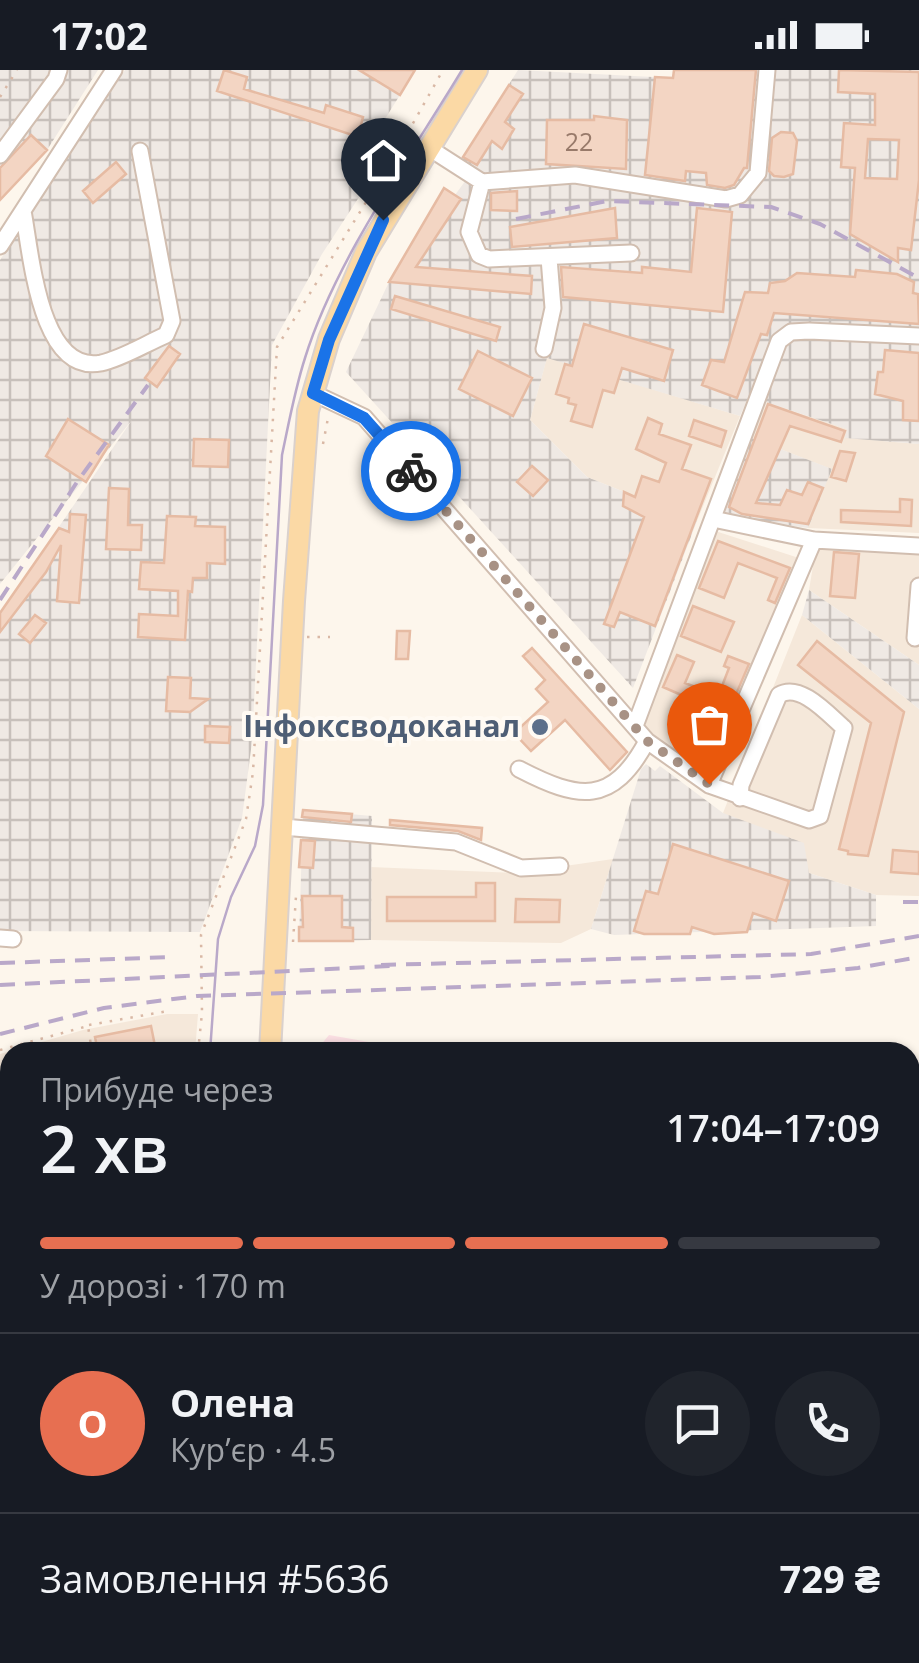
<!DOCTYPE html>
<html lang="uk">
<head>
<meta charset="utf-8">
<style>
  :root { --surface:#171b24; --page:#20242c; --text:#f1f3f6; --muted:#9ea1a6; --line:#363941; --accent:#e76f51 }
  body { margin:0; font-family:"Open Sans",sans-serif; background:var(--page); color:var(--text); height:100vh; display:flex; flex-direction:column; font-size:38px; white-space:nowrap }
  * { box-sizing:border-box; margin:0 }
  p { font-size:32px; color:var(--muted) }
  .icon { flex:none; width:55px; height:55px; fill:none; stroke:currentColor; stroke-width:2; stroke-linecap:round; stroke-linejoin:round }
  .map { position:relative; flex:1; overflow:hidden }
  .drawer { position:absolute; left:0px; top:972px; width:920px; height:622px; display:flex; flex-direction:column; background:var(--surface); border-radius:30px 30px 0 0; box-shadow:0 2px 8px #0004 }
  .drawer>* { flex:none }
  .pin { position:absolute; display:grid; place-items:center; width:85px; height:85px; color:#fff; margin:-102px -42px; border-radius:50% 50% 50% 0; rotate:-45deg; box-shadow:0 0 10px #0007 }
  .pin .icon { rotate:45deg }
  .courier { position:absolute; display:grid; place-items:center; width:100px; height:100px; margin:-50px; border:8px solid #1a73e8; border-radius:50%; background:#fff; color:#222; box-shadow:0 2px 12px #0007 }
  .headline em { font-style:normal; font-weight:600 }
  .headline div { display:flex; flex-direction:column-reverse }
  .headline { display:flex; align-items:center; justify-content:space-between; height:170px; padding:0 40px }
  h1 { font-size:65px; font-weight:600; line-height:75px }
  .bar { display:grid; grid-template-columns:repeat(4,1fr); gap:15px 10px; align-content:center; height:120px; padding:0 40px }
  .bar i { height:12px; border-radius:8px; background:var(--line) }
  .bar .on { background:var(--accent) }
  .bar p { grid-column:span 4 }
  .line { display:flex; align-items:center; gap:25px; padding:0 40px; border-top:2px solid var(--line) }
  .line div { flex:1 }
  .round { display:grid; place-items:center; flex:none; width:105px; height:105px; border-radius:52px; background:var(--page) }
  .status { display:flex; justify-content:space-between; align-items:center; height:70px; padding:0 50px; background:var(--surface); direction:ltr }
  .status svg { height:28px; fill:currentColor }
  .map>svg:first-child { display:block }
  .residential { fill:#f5e8da }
  .commercial { fill:#fde8e0 }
  .industrial { fill:url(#industrial-grid) }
  .medical { fill:#fbdfe3 }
  .cemetery { fill:url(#cemetery-stones) }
  .building { fill:#f3d5c3; stroke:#e6bba3; stroke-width:2.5; fill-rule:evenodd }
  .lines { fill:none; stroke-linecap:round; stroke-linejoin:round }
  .minor-casing { stroke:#d1beb0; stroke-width:19 }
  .major-casing { stroke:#dad1cd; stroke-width:24 }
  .path { stroke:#d9b8a5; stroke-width:2.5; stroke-dasharray:2.5 8; stroke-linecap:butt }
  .minor { stroke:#fff; stroke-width:15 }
  .major { stroke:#fbd9a5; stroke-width:20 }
  .tram { stroke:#b9a8c9; stroke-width:2.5 }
  .rail { stroke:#b9a8c9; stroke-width:4; stroke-dasharray:15 10; stroke-linecap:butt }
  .done { stroke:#a89285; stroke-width:10; stroke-dasharray:0 18 }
  .route { stroke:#1a73e8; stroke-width:12 }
  .service-dot { fill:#5c6f8a; stroke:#fffaf3; stroke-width:4 }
  .labels { text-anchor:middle; stroke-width:8; stroke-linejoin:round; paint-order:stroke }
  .number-label { font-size:25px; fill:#987a6a }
  .service-label { font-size:30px; font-weight:bold; fill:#4e5e75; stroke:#fffaf3; text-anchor:end }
</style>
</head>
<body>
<div class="status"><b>17:02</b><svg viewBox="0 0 49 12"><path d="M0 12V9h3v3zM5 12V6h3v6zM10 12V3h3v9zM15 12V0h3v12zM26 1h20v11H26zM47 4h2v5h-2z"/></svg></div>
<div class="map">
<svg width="919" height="1593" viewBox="0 0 919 1593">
  <defs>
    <pattern id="industrial-grid" width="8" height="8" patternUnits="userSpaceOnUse" patternTransform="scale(2.5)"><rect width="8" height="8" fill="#efe9e4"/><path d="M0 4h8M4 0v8" fill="none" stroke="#c7c0bb"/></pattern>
    <pattern id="cemetery-stones" width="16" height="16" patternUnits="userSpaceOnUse" patternTransform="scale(2.5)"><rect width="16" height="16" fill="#d8ecc9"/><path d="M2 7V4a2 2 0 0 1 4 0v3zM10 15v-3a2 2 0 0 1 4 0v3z" fill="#b4c2a5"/></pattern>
  </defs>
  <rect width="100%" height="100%" fill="#fdf6ec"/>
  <path class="residential" d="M547 287 740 346 697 451 587 407 530 350Z
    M765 332 848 359 846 368 919 374V463L808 458 831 399 749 367Z
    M712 460 802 489 712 705 654 670 644 652Z
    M817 472 919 478V595L809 520Z
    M802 545 919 639V826L876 825 809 803 723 743Z
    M613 789 591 859 561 873 371 870 370 797 517 803Z
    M167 944H198L195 982H10V1154L0 1148V984L83 960Z
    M919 1269V1529L910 1518V1277Z"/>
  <path class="commercial" d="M910 1539 919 1550V1593H767L768 1585H910Z"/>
  <path class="industrial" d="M0 0H98L47 80 0 130Z
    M125 0H360L400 25 378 60 384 62 380 74 391 78 322 184 272 275 252 672 242 748 200 862 0 861V543L132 350 0 514V190Z
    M518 0 672 8 674 0H919V374L845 368 847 359 765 332 789 258 774 269 740 346 547 288 530 350 587 407 697 451 633 618 346 302 389 212 444 118 455 125 474 99 461 90Z
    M749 367 832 399 808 458 748 450 720 442Z
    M809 520 919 595V639L802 545Z
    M646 694 655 701 660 696 723 743 804 773 809 803 876 825V856L614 865 591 859 641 699Z
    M303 740 372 746 371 870 299 871Z
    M366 1585H562L561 1593H368Z
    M579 1585H768L767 1593H578Z"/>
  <path class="medical" d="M329 965 426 982H427H315Z"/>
  <path class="cemetery" d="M0 1226H10V1585H160L159 1593H0Z"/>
  <path class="building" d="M224 0 247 7 244 19 324 43 326 35 363 47 361 55 384 62 380 74 217 21Z
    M359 0H415L400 25Z
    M674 0H756L747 98H744L734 115 725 118 707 115 706 103 686 101 685 111 645 105 655 7 673 8Z
    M839 0 919 2V110L911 180 898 178V192L850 164 855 98 841 97 844 53 875 55V24L838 22ZM868 69 899 70 897 109 865 108Z
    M509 15 523 24 505 52 514 59 502 79 492 71 477 95 463 87Z
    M594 46 627 50 626 99 546 94 547 50H594Z
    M781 62 793 63 797 71 793 104 784 107 774 106 769 101 772 68Z
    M31 65 47 80 0 130V98Z
    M116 92 126 104 93 133 83 121Z
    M444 118 461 129 416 197 532 206 531 224 389 212Z
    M517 121V141L491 140V123Z
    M615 138 617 168 512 177 510 157Z
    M697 138 732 142 723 242 563 227 561 197 642 203V197L691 202Z
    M856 200 897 204 914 212 913 223 918 224 919 254 774 243 767 265 761 264 737 328 702 315 711 290 724 292 745 222 768 223 770 213 785 211 797 203 855 207Z
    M395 226 500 257 496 271 391 239Z
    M584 254 673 280 664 311 622 298 614 323 603 320 592 357 571 351 576 335 568 333 569 328 556 324 565 294 572 296Z
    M169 276 180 284 157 317 145 308Z
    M885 280 919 283V351L903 350V331L875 324 878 302H883Z
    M478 281 532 308 513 346 459 319Z
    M768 334 845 361 841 372 790 356 756 433 780 435 787 420 802 425 808 412 823 418 808 454 742 444 729 437Z
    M648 348 662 354 659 364 691 375 682 399 711 409 655 556 620 542 614 557 604 554 644 447 623 436 624 422 635 427 642 406 659 412 666 393 636 379Z
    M68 349 109 375 86 412 46 386Z
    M694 350 726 361 721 377 689 366Z
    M194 369 229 370 228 397 193 396Z
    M840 381 855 383 846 411 831 407Z
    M532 396 548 410 533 426 517 412Z
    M109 418 129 419 128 455H142L141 480 106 479Z
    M900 429 912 430 911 456 841 452V440L900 442Z
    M70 444 86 445 79 533 57 531 61 475 46 502 0 562V543L59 458 69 462Z
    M167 446 196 447 195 456 225 457V494L207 493V508H193L192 522 188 521 185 570 138 567 139 544 178 546V521L139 519 141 492 164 493Z
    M718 471 790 498 775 533 768 530 777 508 738 493 724 528 699 518Z
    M834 482 859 484 855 528 830 526Z
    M693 536 734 552 721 582 681 566Z
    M35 545 46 553 30 573 19 564Z
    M397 561H410L408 589H396Z
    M817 571 904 642 868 786 848 784V781L839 779 871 653 798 595Z
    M532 578 627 682 610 700 565 650 531 681 514 663 548 632 536 619 545 610 523 586Z
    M677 585 694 592 685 613 703 620 691 647 679 642 686 627 663 617Z
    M728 586 749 594 734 629 719 624 729 598 724 596Z
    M168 607 191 608 190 628 208 629 190 642 166 641Z
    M205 656 230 657 229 673 205 672Z
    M303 740 352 744 351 752 302 747Z
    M390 750 482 758 481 770 458 761 390 755Z
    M301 770 315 771 313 798 299 797Z
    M673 774 789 811 776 851 753 843 747 862 714 864 692 857 690 864H644L634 861 646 821 658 824Z
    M893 780 919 782V804L891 802Z
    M476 813H495V851H387V827H476Z
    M302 826H342V857L353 858V871H299V857H303Z
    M516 829 560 830 559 852H515Z
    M151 956 155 976 141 979V982H98L95 967Z
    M0 1018H10V1080L0 1074V1049L9 1034H0Z"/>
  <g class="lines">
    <g class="minor-casing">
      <path id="minor" d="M429 78 482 112 575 105 726 129 740 125 758 103 767 0
        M0 85 56 9 59 0
        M482 112 469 162 479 185 489 189 631 183
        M23 141C31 181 39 305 101 293 123 288 145 274 166 265L172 251 140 81
        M0 176 114 0
        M544 279 553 238 549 188
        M313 323 364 347 647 671 709 715 809 750 820 746 844 658C828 644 800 612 779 625L741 715 740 728
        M713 449 814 470 919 476
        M915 568 919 516
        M635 656 779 271 791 262 809 261 919 266
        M519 699C579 730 612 736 647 671
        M709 715 814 470
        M283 757 456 772 521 798 560 796
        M0 868 13 869
        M0 1163 10 1170
        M910 1164 919 1160
        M0 1192H10
        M910 1251 919 1244
        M291 1585 319 1593
        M356 1585 358 1593"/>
    </g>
    <g class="major-casing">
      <path id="major" d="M270 982 294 531 308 341 329 269 366 182 477 0
        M205 1593 206 1585"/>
    </g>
    <path class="path" d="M0 27 17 0
      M323 374 328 348
      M307 567H330
      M293 872 296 826
      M89 955 168 941
      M0 980 88 956 92 982
      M198 982 202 943 201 865 246 749 253 702 277 277 398 80 443 0
      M237 1585 239 1593"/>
    <use href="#minor" class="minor"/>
    <use href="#major" class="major"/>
    <path class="tram" d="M210 982 218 869 231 827 255 776 263 735 282 385C289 352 295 319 305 288 335 191 409 88 462 0
      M0 1208H10
      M181 1593 182 1585"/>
    <path class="rail" d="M516 149 607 131 771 137 820 154 919 208
      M0 530 77 412 148 315
      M903 832H919
      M0 893 173 887
      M381 895 811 884 919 866
      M0 915 392 896
      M0 964 104 938 197 926 760 907 858 898 919 887"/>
  </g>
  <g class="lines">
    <path class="done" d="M411 401 647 671 709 714"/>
    <path class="route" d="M383 150 329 270 313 323 364 348 411 401"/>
  </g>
  <circle class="service-dot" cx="540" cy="657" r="10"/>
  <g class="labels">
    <g class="number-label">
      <text x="579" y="81">22</text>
    </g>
    <g class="service-label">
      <text x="520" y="667">Інфоксводоканал</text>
    </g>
  </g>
</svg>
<div class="pin" style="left:709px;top:714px;background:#ea580c"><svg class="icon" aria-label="bag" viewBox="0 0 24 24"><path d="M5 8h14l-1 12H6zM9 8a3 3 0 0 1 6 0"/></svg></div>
<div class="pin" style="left:383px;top:150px;background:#1f2937"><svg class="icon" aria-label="home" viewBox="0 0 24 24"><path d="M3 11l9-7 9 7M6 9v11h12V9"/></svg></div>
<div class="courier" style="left:411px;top:401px"><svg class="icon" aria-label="bike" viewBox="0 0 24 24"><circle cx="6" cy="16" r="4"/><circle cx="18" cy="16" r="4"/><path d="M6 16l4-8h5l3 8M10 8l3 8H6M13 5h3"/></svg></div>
<section class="drawer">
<div class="headline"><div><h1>2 хв</h1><p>Прибуде через</p></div><em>17:04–17:09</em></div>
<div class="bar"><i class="on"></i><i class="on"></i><i class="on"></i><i></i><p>У дорозі · 170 m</p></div>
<div class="line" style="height:180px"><b class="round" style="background:var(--accent);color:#fff">О</b><div><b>Олена</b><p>Кур’єр · 4.5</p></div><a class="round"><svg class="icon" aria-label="chat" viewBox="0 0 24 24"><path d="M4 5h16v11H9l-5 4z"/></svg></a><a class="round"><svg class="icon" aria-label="phone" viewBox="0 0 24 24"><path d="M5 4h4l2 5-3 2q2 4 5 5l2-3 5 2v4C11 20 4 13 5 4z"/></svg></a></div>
<div class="line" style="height:130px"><div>Замовлення #5636</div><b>729 ₴</b></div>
</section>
</div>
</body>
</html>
